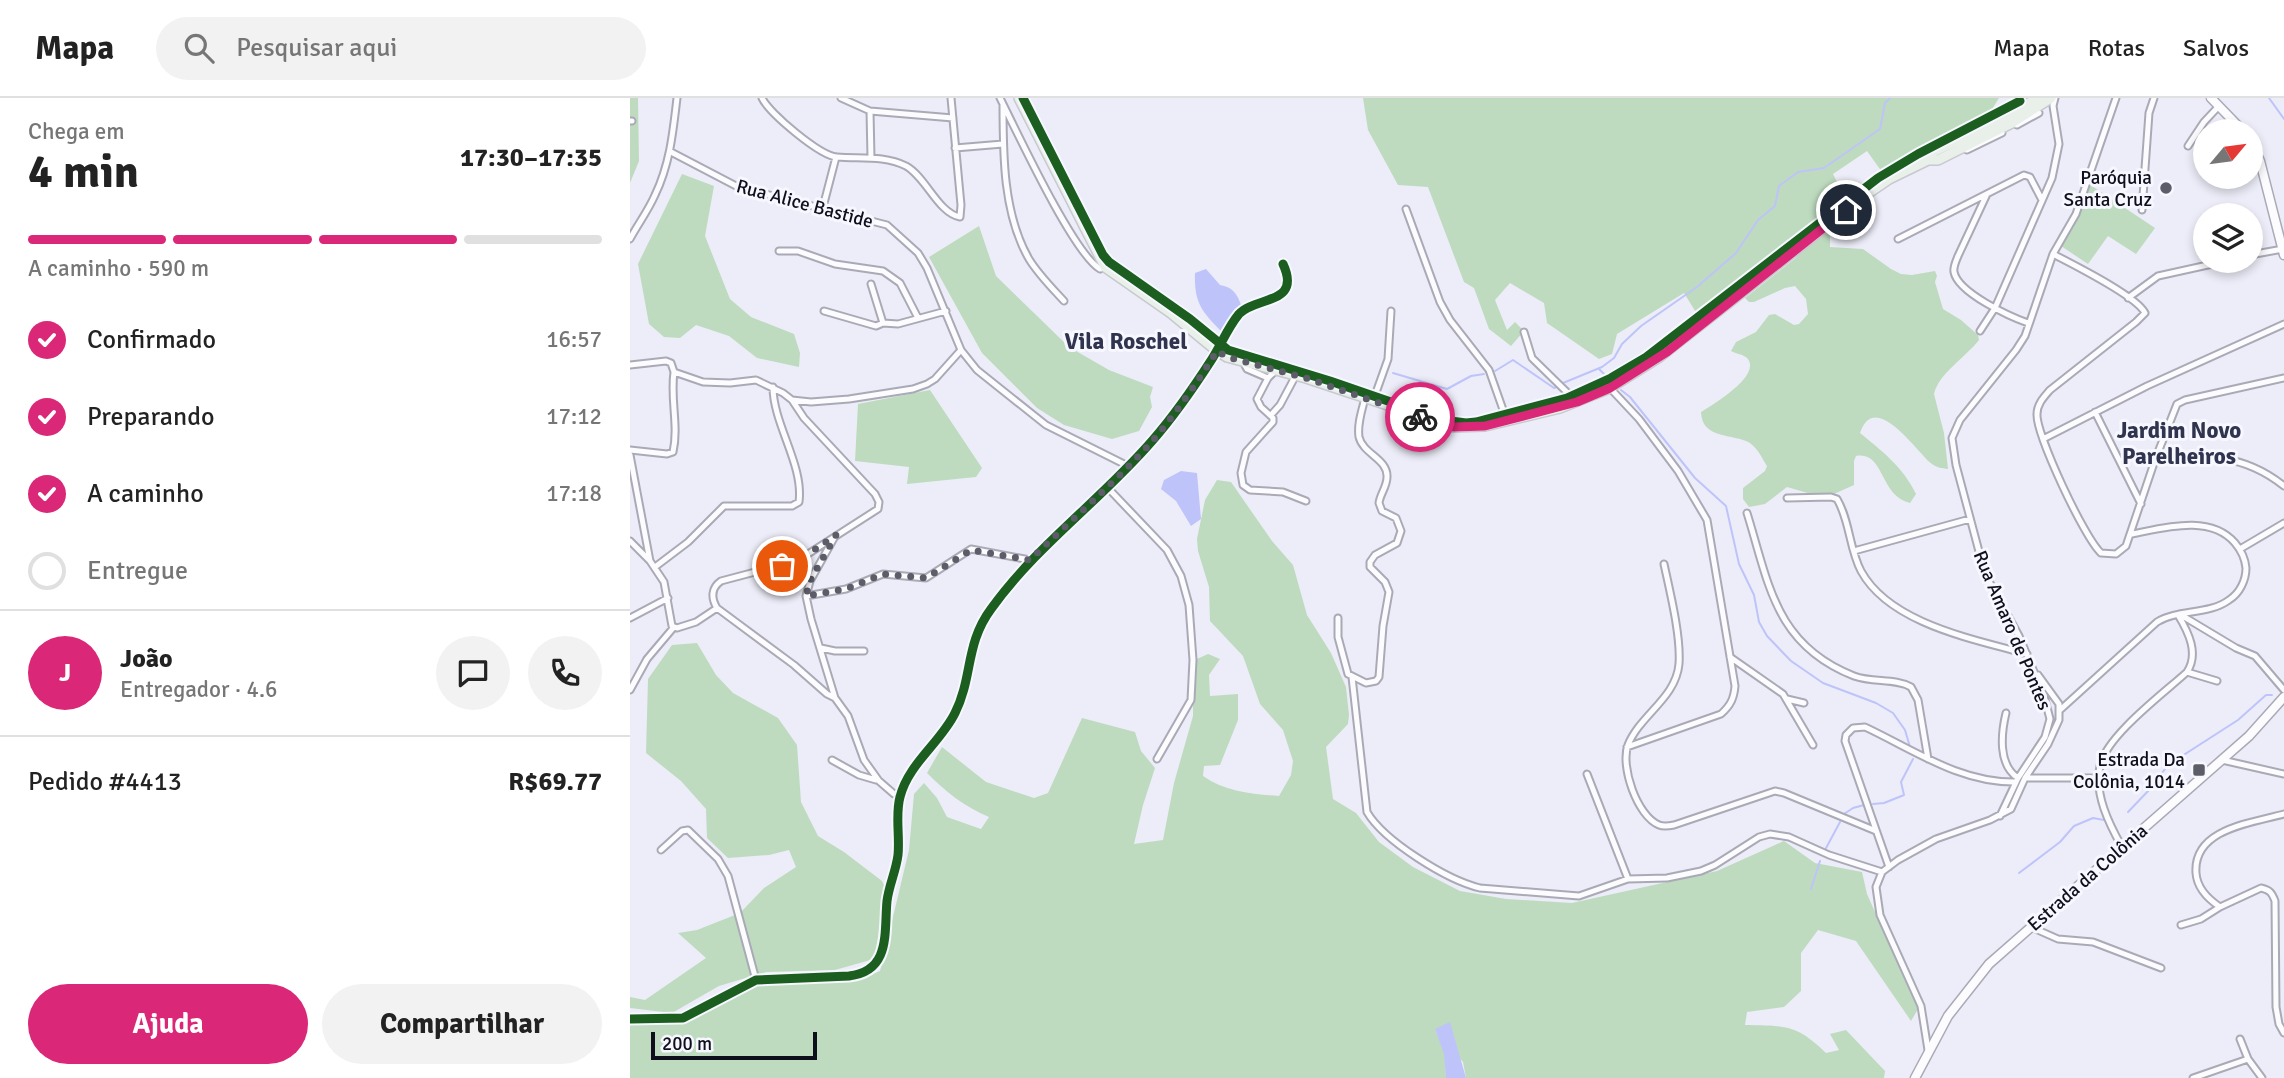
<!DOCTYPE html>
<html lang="pt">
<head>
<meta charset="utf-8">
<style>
  :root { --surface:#fff; --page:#f2f2f2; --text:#222; --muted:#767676; --line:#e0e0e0; --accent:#db2777 }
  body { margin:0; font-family:Signika,sans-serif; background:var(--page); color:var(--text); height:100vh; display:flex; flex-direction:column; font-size:26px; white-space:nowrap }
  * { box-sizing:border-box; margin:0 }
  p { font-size:23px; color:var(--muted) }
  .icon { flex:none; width:38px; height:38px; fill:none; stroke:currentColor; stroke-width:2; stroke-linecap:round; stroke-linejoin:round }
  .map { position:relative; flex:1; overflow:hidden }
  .panel { display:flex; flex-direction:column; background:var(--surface); width:630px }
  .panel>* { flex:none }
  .needle { width:46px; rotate:61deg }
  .tools { position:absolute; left:1563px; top:21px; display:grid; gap:14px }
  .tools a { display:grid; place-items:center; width:70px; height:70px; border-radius:50%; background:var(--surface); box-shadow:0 4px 10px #0003; font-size:35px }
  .scale { position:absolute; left:21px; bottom:18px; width:166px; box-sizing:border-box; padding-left:7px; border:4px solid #0e0f1a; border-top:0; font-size:19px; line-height:24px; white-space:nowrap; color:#0e0f1a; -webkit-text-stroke:5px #f6f7ff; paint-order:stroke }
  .pin { position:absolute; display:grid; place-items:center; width:60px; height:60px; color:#fff; margin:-30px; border:4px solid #fff; border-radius:50%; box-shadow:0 2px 7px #0007 }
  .courier { position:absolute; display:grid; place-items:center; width:70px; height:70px; margin:-35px; border:5px solid #db2777; border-radius:50%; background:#fff; color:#222; box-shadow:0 2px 9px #0007 }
  .overview em { font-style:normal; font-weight:700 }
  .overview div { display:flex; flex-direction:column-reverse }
  .overview { display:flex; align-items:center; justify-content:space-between; height:119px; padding:0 28px }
  h1 { font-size:46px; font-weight:700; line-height:52px }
  .bar { display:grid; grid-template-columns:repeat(4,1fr); gap:10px 7px; align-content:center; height:84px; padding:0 28px }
  .bar i { height:9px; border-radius:5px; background:var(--line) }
  .bar .current { background:var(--accent) }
  .bar p { grid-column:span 4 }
  .line { display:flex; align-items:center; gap:18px; padding:0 28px; border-top:2px solid var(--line) }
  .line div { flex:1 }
  .round { display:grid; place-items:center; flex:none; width:74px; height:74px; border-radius:37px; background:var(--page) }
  ol { padding:0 28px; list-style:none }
  li { display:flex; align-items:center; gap:21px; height:77px }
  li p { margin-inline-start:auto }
  li .icon { padding:7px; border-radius:50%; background:var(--accent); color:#fff; stroke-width:4 }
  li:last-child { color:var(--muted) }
  li i { width:38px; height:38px; border:4px solid var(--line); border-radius:50% }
  .button { display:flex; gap:14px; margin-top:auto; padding:14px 28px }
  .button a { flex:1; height:80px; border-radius:42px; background:var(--accent); color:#fff; font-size:28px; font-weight:700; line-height:80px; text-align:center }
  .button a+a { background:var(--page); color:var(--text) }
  header { display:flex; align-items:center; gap:42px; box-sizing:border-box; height:98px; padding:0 35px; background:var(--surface); border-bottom:2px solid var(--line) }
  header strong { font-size:33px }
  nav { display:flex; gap:38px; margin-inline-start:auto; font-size:24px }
  .search { width:490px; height:63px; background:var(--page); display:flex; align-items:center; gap:18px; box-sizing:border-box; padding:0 24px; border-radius:38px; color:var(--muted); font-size:26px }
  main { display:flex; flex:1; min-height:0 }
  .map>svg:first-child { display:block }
  .green { fill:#bedbbf }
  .water { fill:#bec4f9 }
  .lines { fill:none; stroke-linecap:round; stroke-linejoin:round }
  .stream { stroke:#bec4f9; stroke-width:2 }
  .street-casing { stroke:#a9aab5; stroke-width:9 }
  .secondary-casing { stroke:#a9aab5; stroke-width:11 }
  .primary-casing { stroke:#c8c9cf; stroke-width:12 }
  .street { stroke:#fcfcfe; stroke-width:5 }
  .secondary { stroke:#fcfcfe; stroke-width:8 }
  .primary { stroke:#e9f0ea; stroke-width:9 }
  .cycleway-casing { stroke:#f6f7ff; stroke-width:13 }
  .cycleway { stroke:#1b5e20; stroke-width:9 }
  .done { stroke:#5c5d68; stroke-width:7; stroke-dasharray:0 12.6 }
  .route { stroke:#db2777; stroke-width:9 }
  .poi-dot { fill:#5c5d68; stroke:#f6f7ff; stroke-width:2.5 }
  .labels { text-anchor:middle; stroke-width:6; stroke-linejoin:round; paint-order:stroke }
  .poi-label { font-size:19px; fill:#0e0f1a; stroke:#f6f7ff; text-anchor:end }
  .street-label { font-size:19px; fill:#0e0f1a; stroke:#f6f7ff }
  .quarter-label { font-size:23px; font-weight:bold; fill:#31344e; stroke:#f6f7ff }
</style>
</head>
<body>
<header>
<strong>Mapa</strong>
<div class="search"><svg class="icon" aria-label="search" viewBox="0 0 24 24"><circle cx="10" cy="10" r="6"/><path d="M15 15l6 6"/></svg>Pesquisar aqui</div>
<nav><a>Mapa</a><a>Rotas</a><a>Salvos</a></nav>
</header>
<main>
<section class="panel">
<div class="overview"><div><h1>4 min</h1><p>Chega em</p></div><em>17:30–17:35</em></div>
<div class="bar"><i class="current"></i><i class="current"></i><i class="current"></i><i></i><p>A caminho · 590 m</p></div>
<ol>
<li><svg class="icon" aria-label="check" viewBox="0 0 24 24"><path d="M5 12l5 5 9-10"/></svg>Confirmado<p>16:57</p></li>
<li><svg class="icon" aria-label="check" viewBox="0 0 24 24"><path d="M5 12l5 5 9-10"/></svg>Preparando<p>17:12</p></li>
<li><svg class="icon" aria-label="check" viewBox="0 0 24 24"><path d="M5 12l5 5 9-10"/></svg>A caminho<p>17:18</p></li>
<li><i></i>Entregue</li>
</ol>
<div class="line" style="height:126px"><b class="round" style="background:var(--accent);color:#fff">J</b><div><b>João</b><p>Entregador · 4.6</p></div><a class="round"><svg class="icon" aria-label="chat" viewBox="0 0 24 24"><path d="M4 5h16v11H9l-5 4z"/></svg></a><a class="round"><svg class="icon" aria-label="phone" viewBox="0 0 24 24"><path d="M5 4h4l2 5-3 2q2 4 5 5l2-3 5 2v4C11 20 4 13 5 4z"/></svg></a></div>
<div class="line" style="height:91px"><div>Pedido #4413</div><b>R$69.77</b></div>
<div class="button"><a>Ajuda</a><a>Compartilhar</a></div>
</section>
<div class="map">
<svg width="1654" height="980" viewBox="0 0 1654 980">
  <rect width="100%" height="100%" fill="#ecedf8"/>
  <path class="green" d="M0 0H8L9 63 0 85Z
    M733 0H1369L1361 13 1252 74 1237 53 1203 76 1215 100 1067 216 1054 195 987 236 982 256 969 261 917 225 914 205 880 185 865 202 877 232 885 224 894 233 881 248 859 231 844 190 834 184 798 89 768 87 738 32Z
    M52 76 84 88 75 138 100 201 121 219 164 236 170 255 169 269 127 260 99 238 66 227 50 240 34 239 19 226 8 166Z
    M1459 86 1525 130 1506 156 1478 138 1458 166 1431 148 1443 130Z
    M1205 124H1211L1200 138V149L1233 151 1261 171 1271 176 1282 177 1305 173 1307 178 1305 184 1313 211 1331 222 1348 237 1349 242C1335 260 1309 275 1304 296L1314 335 1318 371C1312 370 1307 370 1302 366 1288 356 1245 290 1230 335 1252 353 1273 369 1286 396L1280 405C1249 398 1255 353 1226 358L1224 363V387L1195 400 1157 389 1135 406 1119 409 1113 401V390L1135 373 1137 368C1132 360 1128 351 1120 345 1103 335 1072 342 1071 314 1082 307 1133 277 1117 260 1113 256 1106 256 1101 253L1106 244 1126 234 1139 217 1145 216 1164 227 1169 226 1178 216 1176 201 1165 188 1155 190 1124 204H1119L1115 200 1167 159 1168 154Z
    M349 128 366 178 439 249 479 272 523 289 520 299 522 309 509 333 482 341 434 327 407 310 352 255 299 159Z
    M783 287 815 297 810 315 777 304Z
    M300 292 352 370 346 379 277 386 279 369 225 363 228 306Z
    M587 382 601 384 642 443 663 467 677 517 701 555 716 589 719 617 718 626 696 649 703 701 726 715 749 744 783 769 830 793 876 801 942 805 1087 773 1154 743 1185 765 1232 774 1237 796 1288 911 1281 923 1226 843 1188 832 1171 855V893L1154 909 1117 914 1115 927C1156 928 1166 926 1196 955L1209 952 1200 936 1216 932 1255 973 1254 980H836L833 964 805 931 815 956 816 980H0V923H55L112 890 138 883 238 878 250 873 279 752 284 696 294 685 307 700 317 719 351 731 359 719C335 709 316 694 297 675L312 649 356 684 404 700 418 695 452 620 505 634 511 653 525 670 513 707 504 746 533 742 544 685 563 618V588L567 561 578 556 590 561 579 577 580 598 608 596V622L590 667 574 668 573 678C596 694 622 696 649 698L661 677 663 663 653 632 630 606 613 558 580 523 579 489 568 453 567 441 575 402Z
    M67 545 86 577 103 595 148 620 167 647 171 704 188 738 214 754 252 783 257 793 244 861 205 872 136 874 89 888 42 915 0 910V899L15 902 76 860 48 835 67 832 110 815 134 790 166 769 159 752 139 757 98 760 77 740 76 711 51 683 16 655 18 581 42 547Z"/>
  <path class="water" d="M576 171 590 187C602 189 607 195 611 207L591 233C571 213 564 204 565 175Z
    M551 373 567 375 571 421 561 428 546 403 531 391 534 382Z
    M820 924 836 980H816L814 956 805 931Z"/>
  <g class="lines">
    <path class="stream" d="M1639 0 1654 21
      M969 271 978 280
      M865 273 883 262 924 290 928 288
      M763 275 817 291 841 278 854 276
      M933 285 972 269 984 260 992 246 1011 228 1067 189 1106 155 1128 122 1145 108 1149 88 1168 74 1194 70 1250 31 1255 5 1260 0
      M991 292 1000 299 1065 380 1096 408 1109 466 1124 497 1129 524 1137 538 1161 563 1193 585 1246 605 1263 615 1275 632 1280 649
      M1243 706 1254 705 1274 697 1271 684 1283 661
      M1498 714 1520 691 1538 667 1608 622 1636 597H1642
      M1214 716 1223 710 1234 707
      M1195 752 1210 724
      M1389 775 1430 744 1444 728 1463 720 1474 722
      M1181 791 1190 763"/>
    <g class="street-casing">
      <path id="street" d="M132 0C139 15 190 58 207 59 229 61 254 57 276 68 296 79 308 115 330 119L331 107 321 0
        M211 0 240 13 323 20
        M370 0C387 34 443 155 470 171L475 169
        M373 6C373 56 373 116 399 161 408 176 422 190 434 203
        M240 13 241 60
        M0 23H2
        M1387 27 1409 15
        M1558 48 1574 24 1589 8
        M325 50 373 46
        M1337 52 1372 35
        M41 54 108 89 257 127 288 155 297 170 331 252 347 272 416 327 498 368
        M1357 96 1328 158C1326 163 1323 169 1324 174 1328 195 1381 219 1398 225
        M193 109 206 59
        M776 111 810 204 820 222 859 272 877 323
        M1512 112 1519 15 1524 0
        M0 141C8 126 18 113 25 97 40 66 43 34 47 0
        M1268 141 1394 77 1400 79 1412 102
        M149 153H168L205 166 253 173 270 185 288 220
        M1423 156C1442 166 1507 198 1515 215L1506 224 1420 292C1414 299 1407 306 1407 316 1406 337 1455 441 1471 455L1486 456 1496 448 1525 362 1547 306 1555 302 1654 280
        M1620 157 1653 151
        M1498 200 1528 178 1596 163
        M194 213 246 228 253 225 241 186
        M253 225 268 226 316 213
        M1350 233 1365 210 1422 80 1429 46 1423 8 1425 0
        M894 234 902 260 947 304
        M612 262 617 271 638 280 646 272
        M0 267 36 263 41 265 44 274 73 284 100 285 126 282 153 295 162 302 181 304 219 301 283 291 297 286 305 281 331 252
        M638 280 627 301 631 309 643 320V324L616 354 611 375 613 387 620 392 653 394 676 403
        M980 290 1009 321 1048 373 1077 422 1105 588C1104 600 1101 607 1091 616L997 649
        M162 302 174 320 245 396 249 404 248 411 167 463 91 483C81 490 81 500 87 510L164 567 197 596 205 600
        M743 303 758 261 761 213
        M1465 314 1511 406
        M641 317 650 307 666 277
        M1413 341 1517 288 1654 226
        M0 352 37 356 43 354C49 328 40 301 44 274
        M0 357 20 463 34 484 42 528 47 530 66 524 87 510
        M1525 362C1576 358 1611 354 1654 388
        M477 389 537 452 551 478 559 507 563 562 561 602 527 661
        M1157 400 1201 399 1207 401C1220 423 1219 450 1231 473 1260 526 1344 541 1397 556
        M1117 415C1139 486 1145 547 1224 578 1243 585 1265 580 1281 589L1288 602 1298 661
        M0 443 20 463
        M1610 451 1654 425
        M1224 453 1340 421
        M1034 466C1040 494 1051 538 1049 566 1046 600 1010 617 998 647 990 668 1007 718 1029 727 1034 729 1039 728 1044 727L1145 693 1154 695 1246 733
        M25 469 58 444 94 408H162L169 404C174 367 143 326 143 289
        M176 498 180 483 204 440
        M1551 517 1606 550 1625 558 1654 592
        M0 520 38 500
        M708 520V539L718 576 736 585 746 583 749 579 753 528 759 494 755 484 740 469V464L745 457 767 445 771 433 766 420 752 413 749 405C750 396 757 389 757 379 758 361 733 356 729 339 727 326 732 312 735 300
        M191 550 205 553H234
        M1100 559 1153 596 1183 647
        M1557 574 1587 583
        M722 579 737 714C754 743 817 782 850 790L949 798 998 781 1037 780 1071 773 1085 767 1129 739 1140 736 1159 739 1199 757 1252 774
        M0 592 17 561 44 529
        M1157 601 1174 605
        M1430 612 1527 524C1548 511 1579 517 1599 502 1610 495 1616 482 1616 470 1615 460 1611 452 1605 445 1580 416 1534 430 1502 436
        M1376 615C1371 636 1368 667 1388 680
        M202 662 229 677 246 682
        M1592 662 1654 676
        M957 676 998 781
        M1395 680H1469
        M270 698 264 696 249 683 234 662 218 618 205 600 181 521 176 498 216 491 253 476 296 480 341 451 400 462
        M1654 716C1621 725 1563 731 1566 775 1567 790 1578 801 1590 809L1631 790C1640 792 1642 795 1645 803L1646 909 1649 926 1654 935
        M1370 718 1388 680 1415 639 1420 621 1414 598 1389 538 1355 476 1326 367 1322 340 1330 322 1386 252 1395 238 1423 156 1446 116 1486 0
        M1492 749C1479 726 1464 696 1470 668 1476 638 1534 595 1557 574 1569 556 1559 535 1548 517
        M31 752 52 733 58 732 88 761 98 778 126 882
        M1259 769 1215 643 1216 637 1223 630 1235 629C1284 652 1330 685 1386 684
        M1551 827 1571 821 1590 809
        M1401 829 1428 841 1463 844 1531 870
        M0 921 53 920 126 882 219 878C261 873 254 835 257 803 259 787 266 773 268 757 270 738 265 717 270 699 278 666 311 644 325 615 343 579 335 546 361 511 407 447 471 402 522 343 544 318 564 289 582 261 591 247 598 229 609 216 626 198 672 207 653 166
        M1298 952 1291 908 1250 817 1246 789 1252 774 1268 762 1306 741 1360 722 1381 711 1395 680 1418 646 1429 622V606L1408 577
        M1618 961 1632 980
        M1563 980 1618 961 1610 941"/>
    </g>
    <g class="secondary-casing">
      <path id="secondary" d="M1581 0 1613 33
        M1620 43 1630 63 1654 157
        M1285 980 1318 918 1359 866 1619 638 1654 599"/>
    </g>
    <g class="primary-casing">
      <path id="primary" d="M389 0 475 169 541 215 587 253 597 259 676 280 824 329 855 328 930 310 980 290 1028 260 1237 96 1259 81 1298 62H1308L1382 25 1421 0
        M1298 62 1303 54 1364 25 1408 0"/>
    </g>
    <use href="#street" class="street"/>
    <use href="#secondary" class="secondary"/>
    <use href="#primary" class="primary"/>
    <g class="cycleway-casing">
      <path id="cycleway" d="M393 0 473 157 479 164 560 221 598 252 700 283 813 322 836 325 846 324 937 300 981 280 1015 260 1248 80 1288 56 1390 3
        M0 921 53 920 126 882 219 878C261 873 254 835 257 803 259 787 266 773 268 757 270 738 265 717 270 699 278 666 311 644 325 615 343 579 335 546 361 511 407 447 471 402 522 343 544 318 564 289 582 261 591 247 598 229 609 216 626 198 672 207 653 166"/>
    </g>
    <use href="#cycleway" class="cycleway"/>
  </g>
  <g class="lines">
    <path class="done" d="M152 468 171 461 206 437 180 483 176 498 216 491 253 476 296 480 341 452 400 462C439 424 480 389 517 349 543 320 566 286 587 253L597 259 676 280 790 319"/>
    <path class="route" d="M790 319 824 329 855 328 947 304 980 290 1037 254 1216 112"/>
  </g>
  <g class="poi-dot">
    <circle cx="1536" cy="90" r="7"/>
    <rect x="1562" y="665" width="14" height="14" rx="3.5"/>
  </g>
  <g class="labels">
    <g class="poi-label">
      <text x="1522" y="86">Paróquia<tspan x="1522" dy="22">Santa Cruz</tspan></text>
      <text x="1555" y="668">Estrada Da<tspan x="1555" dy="22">Colônia, 1014</tspan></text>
    </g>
    <g class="street-label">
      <text transform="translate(175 105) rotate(15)" y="7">Rua Alice Bastide</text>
      <text transform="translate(1383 532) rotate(67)" y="7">Rua Amaro de Pontes</text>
      <text transform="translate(1457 779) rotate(-41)" y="7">Estrada da Colônia</text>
    </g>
    <g class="quarter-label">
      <text x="496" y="251">Vila Roschel</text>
      <text x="1549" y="340">Jardim Novo<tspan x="1549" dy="26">Parelheiros</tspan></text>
    </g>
  </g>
</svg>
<div class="tools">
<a><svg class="needle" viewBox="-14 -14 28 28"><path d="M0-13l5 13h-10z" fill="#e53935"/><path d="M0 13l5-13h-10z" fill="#767676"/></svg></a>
<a><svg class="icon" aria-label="layers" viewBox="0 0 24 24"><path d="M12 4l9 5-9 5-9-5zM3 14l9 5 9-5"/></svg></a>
</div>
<div class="scale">200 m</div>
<div class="pin" style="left:152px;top:468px;background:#ea580c"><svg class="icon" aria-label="bag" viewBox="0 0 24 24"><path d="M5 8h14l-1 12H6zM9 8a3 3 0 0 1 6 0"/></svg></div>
<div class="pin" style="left:1216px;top:112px;background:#1f2937"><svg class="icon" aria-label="home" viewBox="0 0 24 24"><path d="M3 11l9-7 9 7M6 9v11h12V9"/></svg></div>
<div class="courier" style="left:790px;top:319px"><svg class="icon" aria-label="bike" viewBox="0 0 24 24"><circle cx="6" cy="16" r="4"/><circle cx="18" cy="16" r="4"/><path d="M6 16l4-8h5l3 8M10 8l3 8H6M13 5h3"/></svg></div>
</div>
</main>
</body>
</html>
